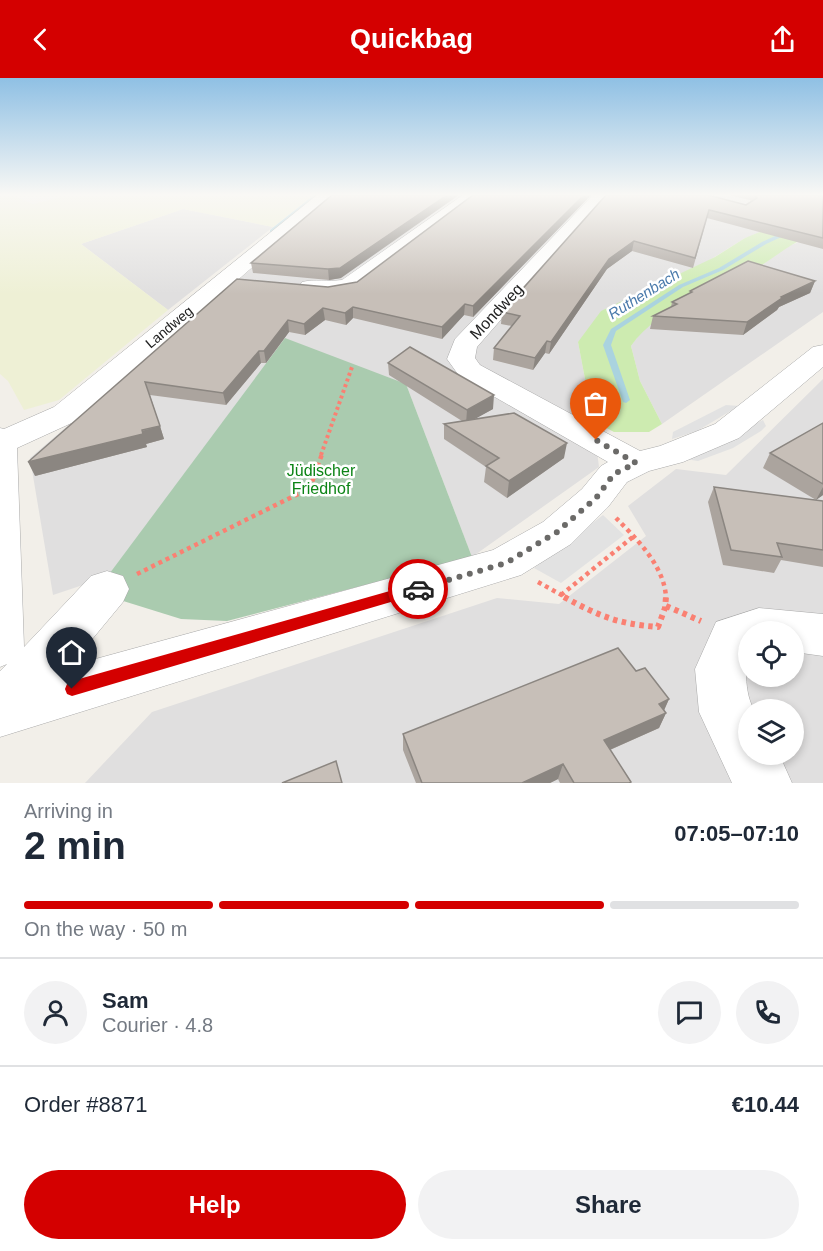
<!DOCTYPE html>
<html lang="en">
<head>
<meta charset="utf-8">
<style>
  :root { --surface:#fff; --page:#f2f2f3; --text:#1f2937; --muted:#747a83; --line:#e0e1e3; --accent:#d40000 }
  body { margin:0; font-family:Helvetica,sans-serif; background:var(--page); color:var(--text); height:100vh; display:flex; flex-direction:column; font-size:22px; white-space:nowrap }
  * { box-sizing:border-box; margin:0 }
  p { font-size:20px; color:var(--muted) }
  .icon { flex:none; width:33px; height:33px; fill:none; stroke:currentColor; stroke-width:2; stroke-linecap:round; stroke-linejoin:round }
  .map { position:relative; height:705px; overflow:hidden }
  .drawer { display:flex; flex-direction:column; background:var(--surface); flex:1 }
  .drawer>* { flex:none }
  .fabs { position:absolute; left:738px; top:543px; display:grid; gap:12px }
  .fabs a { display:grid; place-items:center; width:66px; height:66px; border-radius:50%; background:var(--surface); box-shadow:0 3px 9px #0003; font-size:30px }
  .pin { position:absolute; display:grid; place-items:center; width:51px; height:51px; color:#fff; margin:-62px -26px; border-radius:50% 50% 50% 0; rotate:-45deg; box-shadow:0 0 6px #0007 }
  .pin .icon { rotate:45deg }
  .courier { position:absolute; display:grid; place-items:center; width:60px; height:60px; margin:-30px; border:4px solid #d40000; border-radius:50%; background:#fff; color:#222; box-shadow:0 2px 8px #0007 }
  .head em { font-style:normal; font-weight:800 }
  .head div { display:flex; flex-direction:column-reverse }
  .head { display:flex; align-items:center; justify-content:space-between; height:102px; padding:0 24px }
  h1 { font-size:39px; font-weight:800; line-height:45px }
  .bar { display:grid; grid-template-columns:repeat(4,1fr); gap:9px 6px; align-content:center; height:72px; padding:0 24px }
  .bar i { height:8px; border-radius:4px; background:var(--line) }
  .bar .on { background:var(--accent) }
  .bar p { grid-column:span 4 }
  .line { display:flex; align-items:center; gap:15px; padding:0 24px; border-top:2px solid var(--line) }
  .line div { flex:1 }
  .round { display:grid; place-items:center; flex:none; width:63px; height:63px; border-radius:32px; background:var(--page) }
  .primary-button { display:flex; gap:12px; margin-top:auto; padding:12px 24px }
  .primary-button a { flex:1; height:69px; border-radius:36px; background:var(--accent); color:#fff; font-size:24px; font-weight:800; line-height:69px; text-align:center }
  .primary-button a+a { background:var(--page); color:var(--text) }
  header { display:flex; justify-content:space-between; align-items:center; height:78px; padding:0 24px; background:var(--accent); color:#fff; font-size:27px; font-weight:800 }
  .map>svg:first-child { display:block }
  .residential { fill:#e0dfdf; fill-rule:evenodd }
  .farmland { fill:#eef0d5 }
  .grass { fill:#cdebb0 }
  .cemetery { fill:#aacbaf }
  .parking { fill:#e2e2e2 }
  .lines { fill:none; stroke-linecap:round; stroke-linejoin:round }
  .stream { fill:#aad3df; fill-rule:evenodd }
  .minor-casing { stroke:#a9a9a9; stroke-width:1 }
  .path-far2 { stroke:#fa8072; stroke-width:4; stroke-dasharray:3 3; stroke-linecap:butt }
  .path-far1 { stroke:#fa8072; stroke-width:4.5; stroke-dasharray:4 4; stroke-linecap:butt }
  .path { stroke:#fa8072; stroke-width:6; stroke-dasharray:4.5 4.5; stroke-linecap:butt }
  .minor { fill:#fff; fill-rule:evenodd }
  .wall { fill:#aba49e }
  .shaded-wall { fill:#8b8681 }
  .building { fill:#c7bfb8; stroke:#8b8681; stroke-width:1.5 }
  .route { fill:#d40000 }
  .done { stroke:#6b6a68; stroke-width:6; stroke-dasharray:0 10.8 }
  .labels { text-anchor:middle; stroke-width:5; stroke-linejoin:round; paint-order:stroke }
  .far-street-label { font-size:14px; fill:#222; stroke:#fff }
  .far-water-label { font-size:15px; font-style:italic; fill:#4a7aab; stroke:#fff }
  .street-label { font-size:16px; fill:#222; stroke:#fff }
  .park-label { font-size:16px; fill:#0c8416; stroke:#fff }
</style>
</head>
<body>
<header><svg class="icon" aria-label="back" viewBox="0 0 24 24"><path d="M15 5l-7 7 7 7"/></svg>Quickbag<svg class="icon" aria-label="share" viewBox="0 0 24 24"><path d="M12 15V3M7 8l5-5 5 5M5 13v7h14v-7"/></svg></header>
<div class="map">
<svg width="823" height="705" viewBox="0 0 823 705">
  <rect width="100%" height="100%" fill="#f2efe9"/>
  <path class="residential" d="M337 117H775L804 142 745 160 578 264 593 343 599 389 472 479 406 306 107 499 53 517 30 380Z
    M183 131 273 149 168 232 81 166Z
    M823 155V234L662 346 640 303 631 268 643 251 694 221 758 190 786 169Z
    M823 301V705H85L152 634 497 520 559 526 646 458 628 428 676 391 726 397ZM748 554H794V598H748ZM748 632H794V676H748Z"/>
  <path class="farmland" d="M0 117H12L33 126 70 117H314L273 149 183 131 81 166 168 232 59 322 24 332 8 303 0 296Z"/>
  <path class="grass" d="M823 118V155C797 159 780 176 759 189 717 217 661 225 631 268L640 303 662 346 649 354H614L593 343 578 264 601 233 715 179 745 160 779 146Z"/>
  <path class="cemetery" d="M285 260 406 306 472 479 227 543 181 541 120 522 107 499Z"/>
  <path class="parking" d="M726 327 739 328 697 353 672 361 673 354Z
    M763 342 766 348 761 353 733 370 698 383 685 381Z
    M603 437 624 457 561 505 534 490Z"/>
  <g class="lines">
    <path class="stream" d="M314 117H319L274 154H270V152Z
      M786 153 789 155 788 156 766 166 723 192 683 209 616 253 611 267 630 322 626 325 623 324 603 267 611 251 679 207 719 190 762 164Z"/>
    <g class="minor-casing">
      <path id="minor" d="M317 117H335L76 343 17 370 24 569 91 498 107 493 123 498 129 511 123 524 70 588 493 472 543 444 582 411 601 388 608 384 460 299 447 281 455 261 593 117H610L477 269 475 280 480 287 640 373 660 368 715 346 813 269 823 267V289L739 360 683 384 649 393 627 404 608 429 571 466 521 497 0 659V593L7 586 0 589V350L4 351 54 329Z
        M463 117H481L357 212 329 218 302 214 299 209 302 204C315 201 328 204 342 202Z
        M759 530 823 536V578L794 574V554H748C748 579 741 608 754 632H748V676H779L792 705H732L699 634 695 591 716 544Z"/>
    </g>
    <path class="path-far2" d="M321 377 352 289"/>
    <path class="path-far1" d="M616 440C637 461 665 489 666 520
      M137 496 310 410 322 376
      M538 504 567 520
      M561 517 634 458"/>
    <path class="path" d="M564 519C599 538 618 546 658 549L665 530 666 519
      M666 528 701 543"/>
    <use href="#minor" class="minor"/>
  </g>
  <path class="wall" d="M332 117 341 200 329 202 253 195 251 185Z
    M591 117 473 239 464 237 442 261 353 240 346 247 325 242 305 257 289 254 266 285H261L226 327 150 317 164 361 146 366 147 369 35 398 237 201 328 209 357 204Z
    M606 117 746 127 751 123 750 122 729 117H816L823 118V171L707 140 693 190 632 173 607 191 549 276 545 275 533 292 493 282 494 270 512 248 501 246 502 234Z
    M815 203 810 215 779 229 777 232 743 257 650 251 653 238 671 229 672 224 690 215V213Z
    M388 285 493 331 474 341 564 380 507 420 484 404 486 389 444 361V346L462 343 389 297Z
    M823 345V417L816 422 763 390 770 375Z
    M714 409 823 423V489L781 482 774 495 723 487 708 424Z
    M636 593 669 621 664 632 666 635 659 650 610 672 631 704 630 705H560L558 701 550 705H416L403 672V656Z"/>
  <path class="shaded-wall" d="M447 117H459L341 200 329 202 328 191Z
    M584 117H591L473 239V228Z
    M634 163 632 173 607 191 549 276 551 264 609 181Z
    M815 203 810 215 779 229 777 232 743 257 747 244 781 219Z
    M465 226 464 237 442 261V249Z
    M353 229V240L346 247 345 235Z
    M323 230 325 242 305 257 304 246Z
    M288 242 289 254 266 285 264 273Z
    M547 263 545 275 533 292 535 280Z
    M259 273 261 285 226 327 223 315Z
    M494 317 493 331 466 346 467 332Z
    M160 348 164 361 146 366 147 369 35 398 28 384Z
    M567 365 564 380 507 420 509 403Z
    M823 409V417L816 422Z
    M669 621 662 637 666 635 659 650 598 677 604 662 659 626Z
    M563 686 558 701 550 705H522Z"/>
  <path class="building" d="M332 117H447L340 190 328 191 251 185Z
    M473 117H584L473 228 465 226 442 249 353 229 345 235 323 230 304 246 288 242 264 273H259L223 315 145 304 160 348 142 352 143 356 28 384 237 201 328 209 357 204Z
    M606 117H708L746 127 757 120 755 117H816L823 118V160L709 132 695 180 634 163 609 181 551 264 547 263 535 280 494 270 520 238 502 234Z
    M748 183 815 203 781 219 782 220 747 244 653 238 677 226 672 224 692 214 690 213Z
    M410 269 494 317 467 332 388 285Z
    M514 335 567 365 509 403 486 388 499 380 444 346Z
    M823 345V406L770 375Z
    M714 409 823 423V472L777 465 782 479 731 472Z
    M618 570 636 593 645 590 669 621 659 626 666 635 604 662 631 704 629 705H574L563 686 522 705H422L403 656Z
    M336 683 342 705H282Z"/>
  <linearGradient id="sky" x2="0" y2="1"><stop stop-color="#8fc0e4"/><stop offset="0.54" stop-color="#f9f8f5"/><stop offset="1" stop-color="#f9f8f5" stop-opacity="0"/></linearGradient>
  <rect width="823" height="216" fill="url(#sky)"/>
  <path class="route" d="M418 505 425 511 418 516 72 618 67 616 65 611 67 606 72 603Z"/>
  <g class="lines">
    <path class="done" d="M418 511 506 485 557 454 596 420 614 396 636 385 596 362"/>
  </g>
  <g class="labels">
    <g class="far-street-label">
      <text transform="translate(169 249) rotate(-40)" y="5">Landweg</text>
    </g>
    <g class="far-water-label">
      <text transform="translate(644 216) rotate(-32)" y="5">Ruthenbach</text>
    </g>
    <g class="street-label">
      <text transform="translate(496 233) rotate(-47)" y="6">Mondweg</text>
    </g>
    <g class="park-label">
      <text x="321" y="398">Jüdischer<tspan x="321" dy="18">Friedhof</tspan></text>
    </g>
  </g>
</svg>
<div class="fabs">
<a><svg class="icon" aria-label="locate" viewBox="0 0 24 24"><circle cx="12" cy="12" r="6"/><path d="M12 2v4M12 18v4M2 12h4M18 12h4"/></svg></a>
<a><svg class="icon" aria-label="layers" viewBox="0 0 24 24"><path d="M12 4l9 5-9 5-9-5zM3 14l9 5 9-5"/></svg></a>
</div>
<div class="pin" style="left:596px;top:362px;background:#ea580c"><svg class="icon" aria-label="bag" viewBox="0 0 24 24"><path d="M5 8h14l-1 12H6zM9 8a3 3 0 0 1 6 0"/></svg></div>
<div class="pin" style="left:72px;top:611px;background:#1f2937"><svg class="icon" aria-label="home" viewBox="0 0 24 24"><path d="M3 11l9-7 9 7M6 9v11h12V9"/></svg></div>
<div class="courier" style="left:418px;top:511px"><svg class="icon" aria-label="car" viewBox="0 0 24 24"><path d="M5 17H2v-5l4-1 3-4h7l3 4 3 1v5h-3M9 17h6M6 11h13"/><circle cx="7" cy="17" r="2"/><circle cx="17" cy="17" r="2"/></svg></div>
</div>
<section class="drawer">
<div class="head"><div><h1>2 min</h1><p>Arriving in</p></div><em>07:05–07:10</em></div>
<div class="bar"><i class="on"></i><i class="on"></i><i class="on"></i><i></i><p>On the way · 50 m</p></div>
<div class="line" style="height:108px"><a class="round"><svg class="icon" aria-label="person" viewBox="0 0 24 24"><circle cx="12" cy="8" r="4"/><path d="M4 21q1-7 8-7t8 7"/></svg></a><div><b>Sam</b><p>Courier · 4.8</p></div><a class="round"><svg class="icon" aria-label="chat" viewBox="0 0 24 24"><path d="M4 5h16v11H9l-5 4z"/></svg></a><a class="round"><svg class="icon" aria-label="phone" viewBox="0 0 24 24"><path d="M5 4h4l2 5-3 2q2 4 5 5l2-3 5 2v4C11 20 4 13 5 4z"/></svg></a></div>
<div class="line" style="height:78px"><div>Order #8871</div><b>€10.44</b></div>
<div class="primary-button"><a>Help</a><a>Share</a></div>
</section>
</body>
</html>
